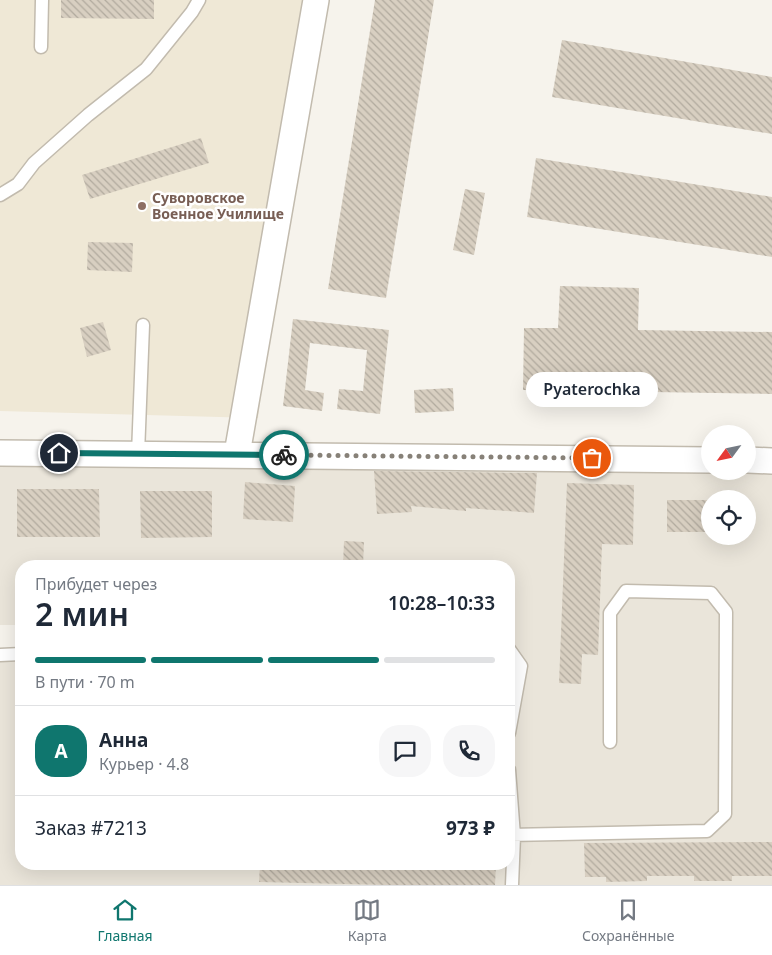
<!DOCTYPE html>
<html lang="ru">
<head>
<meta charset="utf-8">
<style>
  :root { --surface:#fff; --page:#f6f6f7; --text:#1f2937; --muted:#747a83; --line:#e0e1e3; --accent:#0f766e }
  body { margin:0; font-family:"Noto Sans",sans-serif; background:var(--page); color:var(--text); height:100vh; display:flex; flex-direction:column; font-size:19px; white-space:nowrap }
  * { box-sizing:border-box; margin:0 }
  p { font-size:16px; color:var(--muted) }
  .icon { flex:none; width:28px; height:28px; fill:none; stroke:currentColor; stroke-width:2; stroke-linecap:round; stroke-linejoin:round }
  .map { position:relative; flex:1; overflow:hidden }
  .side { position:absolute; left:15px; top:560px; width:500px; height:310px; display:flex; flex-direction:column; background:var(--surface); border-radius:20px; box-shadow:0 5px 20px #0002 }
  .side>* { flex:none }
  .needle { width:32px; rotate:237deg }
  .fabs { position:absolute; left:701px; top:425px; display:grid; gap:10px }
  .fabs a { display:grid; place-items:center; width:55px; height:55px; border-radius:50%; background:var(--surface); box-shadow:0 5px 20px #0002; font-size:25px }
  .pin { position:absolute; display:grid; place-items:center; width:42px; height:42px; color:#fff; margin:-21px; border:2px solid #fff; border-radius:50%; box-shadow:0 1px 5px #0007 }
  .courier { position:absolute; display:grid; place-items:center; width:50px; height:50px; margin:-25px; border:4px solid #0f766e; border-radius:50%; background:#fff; color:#222; box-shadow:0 1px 6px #0007 }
  .bubble { position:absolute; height:35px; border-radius:18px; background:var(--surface); box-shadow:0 5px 20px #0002; font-size:16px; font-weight:600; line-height:35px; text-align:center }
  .headline em { font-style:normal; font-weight:600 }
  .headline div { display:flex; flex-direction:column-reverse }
  .headline { display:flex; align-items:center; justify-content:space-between; height:85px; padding:0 20px }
  h1 { font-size:32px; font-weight:600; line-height:38px }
  .bar { display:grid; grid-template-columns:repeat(4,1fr); gap:8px 5px; align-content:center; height:60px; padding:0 20px }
  .bar i { height:6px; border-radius:4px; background:var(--line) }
  .bar .selected { background:var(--accent) }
  .bar p { grid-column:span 4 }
  .line { display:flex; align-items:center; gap:12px; padding:0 20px; border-top:1px solid var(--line) }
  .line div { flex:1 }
  .round { display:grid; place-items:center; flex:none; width:52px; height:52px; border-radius:20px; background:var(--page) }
  .tabs { display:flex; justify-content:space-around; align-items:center; height:70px; border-top:1px solid var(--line); background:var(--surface); font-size:14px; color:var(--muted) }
  .tabs a { display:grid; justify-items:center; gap:2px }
  .tabs .selected { color:var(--accent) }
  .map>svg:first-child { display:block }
  .residential { fill:#eae5da; fill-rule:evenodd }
  .education { fill:#efe8d6 }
  .building { fill:url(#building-back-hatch) }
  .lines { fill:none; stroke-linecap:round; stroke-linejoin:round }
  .service-casing { stroke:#c2bbae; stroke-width:15 }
  .minor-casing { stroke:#c2bbae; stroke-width:28 }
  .service { stroke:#fff; stroke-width:12 }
  .minor { stroke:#fff; stroke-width:25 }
  .done { stroke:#878178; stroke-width:5; stroke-dasharray:0 9 }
  .route { stroke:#0f766e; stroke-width:6 }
  .education-dot { fill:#8d6e63; stroke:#fff; stroke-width:2 }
  .labels { text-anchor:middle; stroke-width:5; stroke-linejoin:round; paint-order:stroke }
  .education-label { font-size:14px; font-weight:bold; fill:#785e54; stroke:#fff; text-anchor:start }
</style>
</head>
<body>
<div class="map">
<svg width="772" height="885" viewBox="0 0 772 885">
  <defs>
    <pattern id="building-back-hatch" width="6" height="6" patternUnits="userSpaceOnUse" patternTransform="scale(1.25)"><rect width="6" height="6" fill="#d8cfc1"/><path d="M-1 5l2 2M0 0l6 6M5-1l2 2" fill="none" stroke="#b1aa9e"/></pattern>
  </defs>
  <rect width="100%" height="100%" fill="#f6f3ec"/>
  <path class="residential" d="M0 450 710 471H748L772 458V885H0V658H18L17 802H21V864H509V566H21V625H0ZM710 499H748V536H710Z"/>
  <path class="education" d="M0 0H310L258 418 0 411Z"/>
  <path class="building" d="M61 0H154V19L61 18Z
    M375 0H434L386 298 328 289Z
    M562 40 772 77V134L552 97Z
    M201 138 209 163 90 199 82 175Z
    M536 158 772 197V257L527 217Z
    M465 189 485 193 474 255 453 250Z
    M88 242 133 243 132 272 87 270Z
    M560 286 639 288 638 330 772 332V394L523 390 524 328H558Z
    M293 319 389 330 380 414 337 409 339 389 363 391 367 350 310 343 305 390 324 393 322 411 283 406Z
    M103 322 111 350 87 357 80 328Z
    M453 388 454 411 415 413 414 390Z
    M374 471 537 473 534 513 466 508V511L411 506 412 512 377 514Z
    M245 482 295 486 293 522 243 519Z
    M567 483 634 485 633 545 602 544 598 655 582 654 581 684 559 683Z
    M17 489H99L100 537H17Z
    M140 491H212V537L141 538Z
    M667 500H710V532H667Z
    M344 541 364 542 363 566H343Z
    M772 842V876H732V881H694V876H647V881L606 882V877H585L584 843Z
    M260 864H496L495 885H388L259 882Z"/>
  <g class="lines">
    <g class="service-casing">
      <path id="service" d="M41 47 42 0
        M0 195 18 184 34 163 88 115 146 69 192 12 199 0
        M138 454 143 325
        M509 649 521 666 509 733
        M0 655 21 654
        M509 770 514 836 512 885
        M509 835 707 831 725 814 726 612 711 593 626 591 610 613V742"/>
    </g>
    <g class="minor-casing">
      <path id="minor" d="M0 453 710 460
        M237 454 316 0
        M748 460 772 461"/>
    </g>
    <use href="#service" class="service"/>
    <use href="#minor" class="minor"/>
  </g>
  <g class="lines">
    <path class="done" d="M284 455 592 458"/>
    <path class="route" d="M59 453 284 455"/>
  </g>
  <circle class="education-dot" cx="142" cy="206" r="5"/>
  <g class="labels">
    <g class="education-label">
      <text x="152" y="203">Суворовское<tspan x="152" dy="16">Военное Училище</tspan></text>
    </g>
  </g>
</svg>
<div class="fabs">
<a><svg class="needle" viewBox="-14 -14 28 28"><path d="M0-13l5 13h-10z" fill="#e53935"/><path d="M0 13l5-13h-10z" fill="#747a83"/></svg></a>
<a><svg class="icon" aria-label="locate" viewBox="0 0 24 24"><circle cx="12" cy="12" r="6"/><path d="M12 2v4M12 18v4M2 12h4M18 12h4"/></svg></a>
</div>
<div class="pin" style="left:592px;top:458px;background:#ea580c"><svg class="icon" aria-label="bag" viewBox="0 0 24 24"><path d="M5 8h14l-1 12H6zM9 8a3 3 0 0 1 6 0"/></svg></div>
<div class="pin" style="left:59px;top:453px;background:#1f2937"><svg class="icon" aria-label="home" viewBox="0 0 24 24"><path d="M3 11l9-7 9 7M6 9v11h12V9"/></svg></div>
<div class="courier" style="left:284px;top:455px"><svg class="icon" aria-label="bike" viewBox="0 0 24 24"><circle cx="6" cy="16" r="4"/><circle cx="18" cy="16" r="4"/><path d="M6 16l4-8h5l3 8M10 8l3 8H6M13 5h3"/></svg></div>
<div class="bubble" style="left:526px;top:372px;width:132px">Pyaterochka</div>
<section class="side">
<div class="headline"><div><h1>2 мин</h1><p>Прибудет через</p></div><em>10:28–10:33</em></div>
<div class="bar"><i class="selected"></i><i class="selected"></i><i class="selected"></i><i></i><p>В пути · 70 m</p></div>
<div class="line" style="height:90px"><b class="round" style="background:var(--accent);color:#fff">А</b><div><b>Анна</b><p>Курьер · 4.8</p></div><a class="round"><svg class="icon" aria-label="chat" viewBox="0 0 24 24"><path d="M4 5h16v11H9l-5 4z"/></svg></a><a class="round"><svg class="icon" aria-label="phone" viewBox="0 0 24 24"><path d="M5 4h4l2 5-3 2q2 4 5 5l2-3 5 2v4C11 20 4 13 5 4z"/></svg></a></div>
<div class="line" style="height:65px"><div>Заказ #7213</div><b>973 ₽</b></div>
</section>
</div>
<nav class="tabs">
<a class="selected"><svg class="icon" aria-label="home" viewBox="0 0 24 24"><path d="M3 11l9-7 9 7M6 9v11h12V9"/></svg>Главная</a>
<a><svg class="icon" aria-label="map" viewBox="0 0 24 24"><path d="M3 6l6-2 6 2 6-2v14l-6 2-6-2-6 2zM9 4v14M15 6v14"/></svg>Карта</a>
<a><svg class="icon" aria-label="saved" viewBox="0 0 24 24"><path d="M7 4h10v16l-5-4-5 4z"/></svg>Сохранённые</a>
</nav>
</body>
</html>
